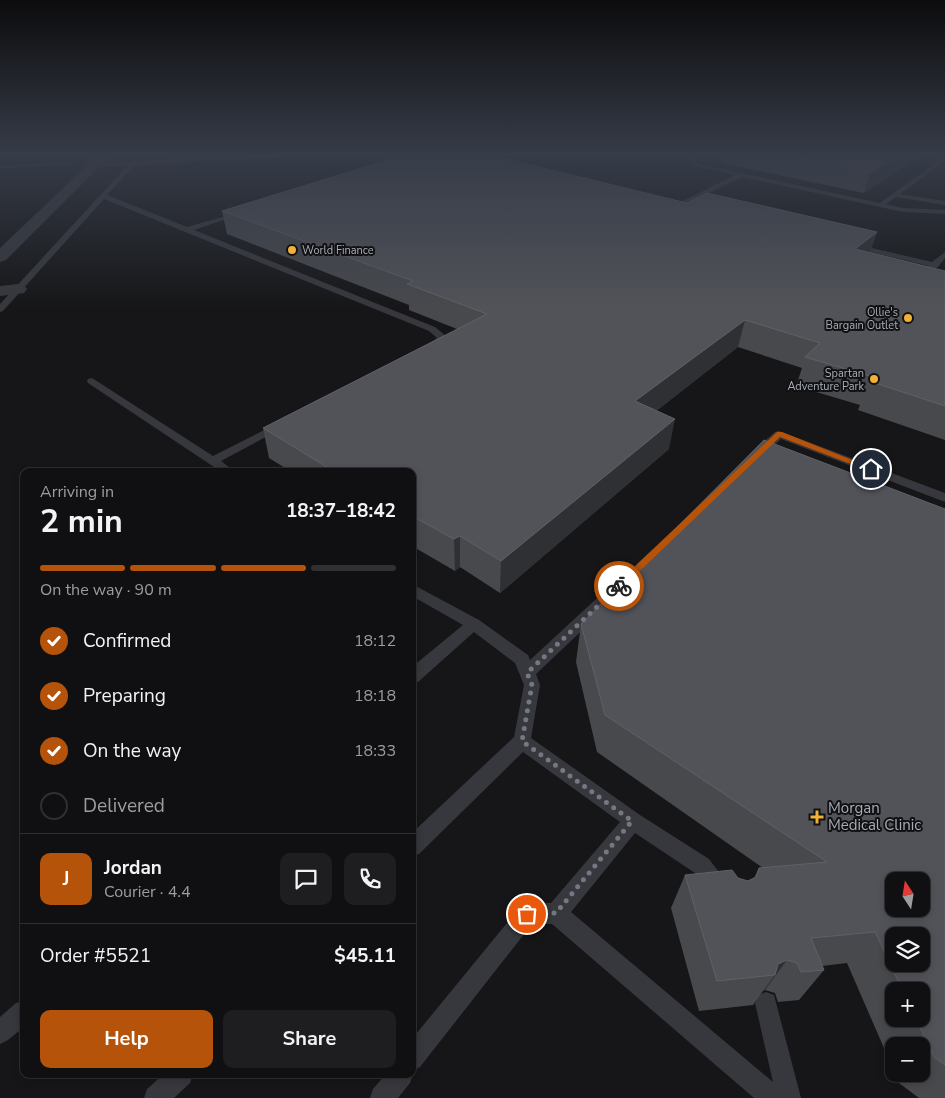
<!DOCTYPE html>
<html lang="en">
<head>
<meta charset="utf-8">
<style>
  :root { --surface:#101012; --page:#1e1e20; --text:#f1f3f6; --muted:#9c9d9f; --line:#303032; --accent:#b45309 }
  body { margin:0; font-family:"Nunito Sans",sans-serif; background:var(--page); color:var(--text); height:100vh; display:flex; flex-direction:column; font-size:19px; white-space:nowrap }
  * { box-sizing:border-box; margin:0 }
  p { font-size:16px; color:var(--muted) }
  .icon { flex:none; width:28px; height:28px; fill:none; stroke:currentColor; stroke-width:2; stroke-linecap:round; stroke-linejoin:round }
  .map { position:relative; flex:1; overflow:hidden }
  .panel { position:absolute; left:20px; top:468px; width:396px; height:610px; display:flex; flex-direction:column; background:var(--surface); border-radius:10px; box-shadow:0 2px 8px #0003,0 0 0 1px var(--line) }
  .panel>* { flex:none }
  .needle { width:32px; rotate:348deg }
  .controls { position:absolute; left:885px; top:872px; display:grid; gap:10px }
  .controls a { display:grid; place-items:center; width:45px; height:45px; border-radius:10px; background:var(--surface); box-shadow:0 2px 8px #0003,0 0 0 1px var(--line); font-size:25px }
  .pin { position:absolute; display:grid; place-items:center; width:42px; height:42px; color:#fff; margin:-21px; border:2px solid #fff; border-radius:50%; box-shadow:0 1px 5px #0007 }
  .courier { position:absolute; display:grid; place-items:center; width:50px; height:50px; margin:-25px; border:4px solid #b45309; border-radius:50%; background:#fff; color:#222; box-shadow:0 1px 6px #0007 }
  .overview em { font-style:normal; font-weight:700 }
  .overview div { display:flex; flex-direction:column-reverse }
  .overview { display:flex; align-items:center; justify-content:space-between; height:85px; padding:0 20px }
  h1 { font-size:32px; font-weight:700; line-height:38px }
  .bar { display:grid; grid-template-columns:repeat(4,1fr); gap:8px 5px; align-content:center; height:60px; padding:0 20px }
  .bar i { height:6px; border-radius:4px; background:var(--line) }
  .bar .current { background:var(--accent) }
  .bar p { grid-column:span 4 }
  .line { display:flex; align-items:center; gap:12px; padding:0 20px; border-top:1px solid var(--line) }
  .line div { flex:1 }
  .round { display:grid; place-items:center; flex:none; width:52px; height:52px; border-radius:10px; background:var(--page) }
  ol { padding:0 20px; list-style:none }
  li { display:flex; align-items:center; gap:15px; height:55px }
  li p { margin-inline-start:auto }
  li .icon { padding:5px; border-radius:50%; background:var(--accent); color:#fff; stroke-width:4 }
  li:last-child { color:var(--muted) }
  li i { width:28px; height:28px; border:2px solid var(--line); border-radius:50% }
  .primary-button { display:flex; gap:10px; margin-top:auto; padding:10px 20px }
  .primary-button a { flex:1; height:58px; border-radius:10px; background:var(--accent); color:#fff; font-size:20px; font-weight:700; line-height:58px; text-align:center }
  .primary-button a+a { background:var(--page); color:var(--text) }
  .map>svg:first-child { display:block }
  .lines { fill:none; stroke-linecap:round; stroke-linejoin:round }
  .stream { fill:#2c353c; fill-rule:evenodd }
  .service { fill:#37383d; fill-rule:evenodd }
  .minor { fill:#37383d; fill-rule:evenodd }
  .tertiary { fill:#37383d; fill-rule:evenodd }
  .wall { fill:#47494d; fill-rule:evenodd }
  .shaded-wall { fill:#2f3033 }
  .building { fill:#525359; stroke:#5f6168; fill-rule:evenodd }
  .route { fill:#b45309 }
  .done { stroke:#757880; stroke-width:5; stroke-dasharray:0 9 }
  .poi-dot { fill:#f2b134; stroke:#111113; stroke-width:2 }
  .labels { text-anchor:middle; stroke-width:4; stroke-linejoin:round; paint-order:stroke }
  .far-poi-label { font-size:11px; fill:#a8adb8; stroke:#111113; text-anchor:end }
  .near-poi-label { font-size:15px; fill:#a8adb8; stroke:#111113; text-anchor:start }
</style>
</head>
<body>
<div class="map">
<svg width="945" height="1098" viewBox="0 0 945 1098">
  <rect width="100%" height="100%" fill="#161618"/>
  <g class="lines">
    <path class="stream" d="M72 162 74 164 0 169V165Z"/>
    <path class="service" d="M256 155H290L287 157 135 165 107 195 187 227 244 211V213L194 230 435 327 446 336V340L433 350H427V346L437 338 429 331 104 199 3 311 0 312V304L128 165 95 167 93 164Z
      M684 155H690L699 164 880 203 945 156V161L900 194 945 201V205L896 197 886 204 903 208 945 210V214L903 212 742 177 671 211H667V209L735 175 695 166Z
      M850 243 932 262 945 252V258L938 267 929 272 925 270 929 266 850 247Z
      M92 378 213 456 276 424H284L286 426 221 461 234 471H220L88 383 87 381 88 379Z
      M779 431 945 493V502L781 439 760 458H752L750 455 752 452 775 432Z
      M627 574 632 575 634 579 632 583 536 674 540 685 531 738 640 815 709 859 724 879 727 886 724 893 717 896 710 893 695 873 635 833 571 912 773 1082 755 1003 758 995 766 992 774 995 801 1098H754L552 924H532L420 1067 412 1071V1039L520 907 527 903H551L620 822 523 752 419 854 412 856V833L514 737 524 685 515 663 474 632 418 682 412 683V667L463 625 412 596V584L479 620 528 655 530 660 622 575Z
      M24 1000V1027L8 1040 0 1044V1017L16 1003Z
      M412 1073 413 1074 410 1083 398 1098H370L373 1089 386 1074Z
      M164 1074H193L190 1083 174 1098H144L147 1089Z"/>
    <path class="minor" d="M18 284 24 285 27 289 24 293 0 296V286Z"/>
    <path class="tertiary" d="M98 155H111L6 260 0 262V248Z"/>
  </g>
  <path class="wall" d="M723 155H923L864 193 721 163Z
    M687 203 877 232 870 252 945 271V440L858 410 860 405 796 386 802 368 738 347 656 411 669 449 500 593 460 567 455 571 412 546V471H290L269 458 263 428 457 329 409 310V305L227 234 222 211Z
    M945 509V1098H919L899 1083 895 1074H921V1046H894V1071L847 963 822 966 824 970 799 1000 778 1002 775 993 765 990 763 991 753 1005 699 1011 671 908 685 875 738 878 748 881 754 878 759 868H763L597 752 576 662 581 624ZM894 991H921V1019H894Z"/>
  <path class="shaded-wall" d="M900 155H923L864 193 870 173Z
    M877 232 869 256 855 249Z
    M745 320 738 347 631 431 635 401Z
    M675 419 669 449 500 593 501 561Z
    M460 536V567L455 571 454 539Z
    M787 960 765 990 763 991 775 975 778 964Z"/>
  <path class="building" d="M404 155H490L687 203 707 193 877 232 855 249 945 271V406L869 381 873 377 805 357 820 343 745 320 635 401 675 419 501 561 460 536 454 539 412 516V471H325L330 469 263 428 487 314 407 284 413 281 222 211Z
    M778 155H900L870 173Z
    M764 440 945 509V1065L934 1057 916 1019H921V991H903L875 932 811 938 824 970 801 972 797 963 787 960 778 964 775 975 717 981 685 875 732 870 738 878 748 881 756 877 759 868 827 862 605 715 581 624ZM894 881H921V909H894ZM894 936H921V964H894Z"/>
  <linearGradient id="sky" x2="0" y2="1"><stop stop-color="#0c0c0d"/><stop offset="0.5" stop-color="#363c48"/><stop offset="1" stop-color="#363c48" stop-opacity="0"/></linearGradient>
  <rect width="945" height="309" fill="url(#sky)"/>
  <path class="route" d="M777 432H782L875 469 869 471 780 437 622 588H616V584Z"/>
  <g class="lines">
    <path class="done" d="M527 914 556 913 632 821 522 741 532 685 527 673 619 586"/>
  </g>
  <g class="poi-dot">
    <circle cx="292" cy="250" r="5"/>
    <circle cx="908" cy="318" r="5"/>
    <circle cx="874" cy="379" r="5"/>
    <path d="M814.5 809.5h5v5h5v5h-5v5h-5v-5h-5v-5h5z"/>
  </g>
  <g class="labels">
    <g class="far-poi-label">
      <text x="302" y="254" text-anchor="start">World Finance</text>
      <text x="898" y="316">Ollie's<tspan x="898" dy="13">Bargain Outlet</tspan></text>
      <text x="864" y="377">Spartan<tspan x="864" dy="13">Adventure Park</tspan></text>
    </g>
    <g class="near-poi-label">
      <text x="828" y="813">Morgan<tspan x="828" dy="17">Medical Clinic</tspan></text>
    </g>
  </g>
</svg>
<div class="controls">
<a><svg class="needle" viewBox="-14 -14 28 28"><path d="M0-13l5 13h-10z" fill="#e53935"/><path d="M0 13l5-13h-10z" fill="#9c9d9f"/></svg></a>
<a><svg class="icon" aria-label="layers" viewBox="0 0 24 24"><path d="M12 4l9 5-9 5-9-5zM3 14l9 5 9-5"/></svg></a>
<a>+</a>
<a>−</a>
</div>
<div class="pin" style="left:527px;top:914px;background:#ea580c"><svg class="icon" aria-label="bag" viewBox="0 0 24 24"><path d="M5 8h14l-1 12H6zM9 8a3 3 0 0 1 6 0"/></svg></div>
<div class="pin" style="left:871px;top:469px;background:#1f2937"><svg class="icon" aria-label="home" viewBox="0 0 24 24"><path d="M3 11l9-7 9 7M6 9v11h12V9"/></svg></div>
<div class="courier" style="left:619px;top:586px"><svg class="icon" aria-label="bike" viewBox="0 0 24 24"><circle cx="6" cy="16" r="4"/><circle cx="18" cy="16" r="4"/><path d="M6 16l4-8h5l3 8M10 8l3 8H6M13 5h3"/></svg></div>
<section class="panel">
<div class="overview"><div><h1>2 min</h1><p>Arriving in</p></div><em>18:37–18:42</em></div>
<div class="bar"><i class="current"></i><i class="current"></i><i class="current"></i><i></i><p>On the way · 90 m</p></div>
<ol>
<li><svg class="icon" aria-label="check" viewBox="0 0 24 24"><path d="M5 12l5 5 9-10"/></svg>Confirmed<p>18:12</p></li>
<li><svg class="icon" aria-label="check" viewBox="0 0 24 24"><path d="M5 12l5 5 9-10"/></svg>Preparing<p>18:18</p></li>
<li><svg class="icon" aria-label="check" viewBox="0 0 24 24"><path d="M5 12l5 5 9-10"/></svg>On the way<p>18:33</p></li>
<li><i></i>Delivered</li>
</ol>
<div class="line" style="height:90px"><b class="round" style="background:var(--accent);color:#fff">J</b><div><b>Jordan</b><p>Courier · 4.4</p></div><a class="round"><svg class="icon" aria-label="chat" viewBox="0 0 24 24"><path d="M4 5h16v11H9l-5 4z"/></svg></a><a class="round"><svg class="icon" aria-label="phone" viewBox="0 0 24 24"><path d="M5 4h4l2 5-3 2q2 4 5 5l2-3 5 2v4C11 20 4 13 5 4z"/></svg></a></div>
<div class="line" style="height:65px"><div>Order #5521</div><b>$45.11</b></div>
<div class="primary-button"><a>Help</a><a>Share</a></div>
</section>
</div>
</body>
</html>
